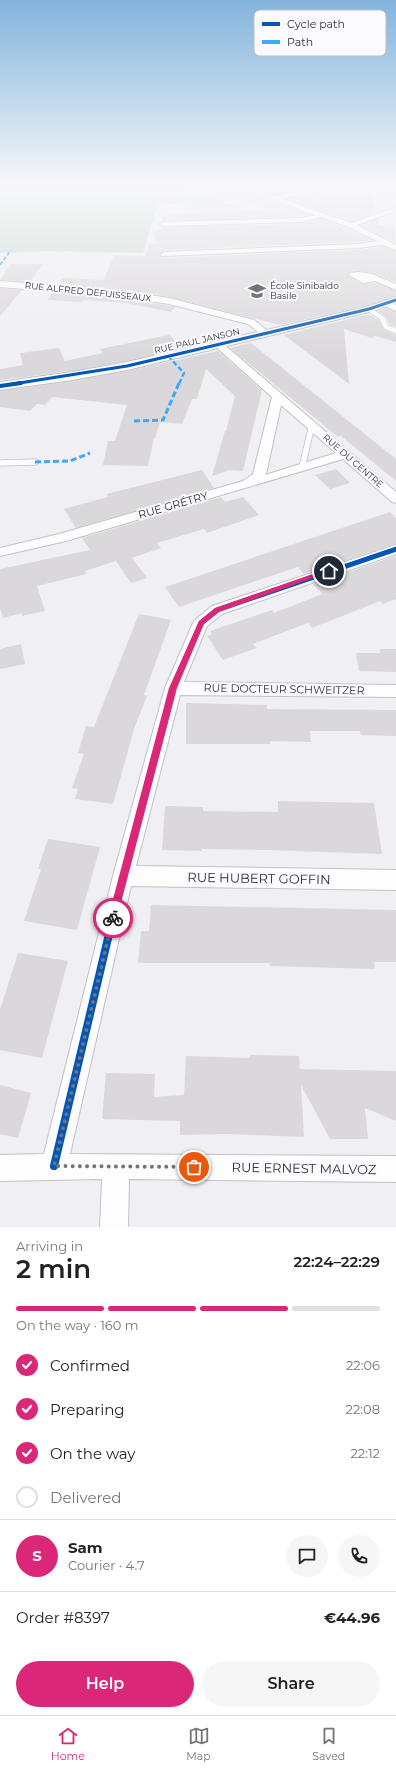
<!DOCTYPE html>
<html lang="en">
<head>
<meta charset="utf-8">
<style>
  :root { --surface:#fff; --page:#f6f6f6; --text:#222; --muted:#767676; --line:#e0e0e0; --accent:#db2777 }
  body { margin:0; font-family:Montserrat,sans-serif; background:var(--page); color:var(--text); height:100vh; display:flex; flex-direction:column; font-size:15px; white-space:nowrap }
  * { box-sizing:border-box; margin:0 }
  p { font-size:13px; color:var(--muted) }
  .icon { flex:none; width:22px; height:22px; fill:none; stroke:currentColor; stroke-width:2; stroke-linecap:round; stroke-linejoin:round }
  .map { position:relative; height:1227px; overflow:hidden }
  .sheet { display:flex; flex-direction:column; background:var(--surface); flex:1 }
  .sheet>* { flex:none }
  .pin { position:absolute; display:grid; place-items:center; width:34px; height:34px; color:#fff; margin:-17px; border:2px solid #fff; border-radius:50%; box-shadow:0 1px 4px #0007 }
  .courier { position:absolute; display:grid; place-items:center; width:40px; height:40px; margin:-20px; border:3px solid #db2777; border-radius:50%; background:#fff; color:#222; box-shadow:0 1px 5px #0007 }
  .summary em { font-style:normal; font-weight:600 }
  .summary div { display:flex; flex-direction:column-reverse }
  .summary { display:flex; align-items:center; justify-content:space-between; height:68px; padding:0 16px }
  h1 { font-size:26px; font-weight:600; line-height:30px }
  .bar { display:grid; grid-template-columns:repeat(4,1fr); gap:6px 4px; align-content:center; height:48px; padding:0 16px }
  .bar i { height:5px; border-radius:3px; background:var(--line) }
  .bar .on { background:var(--accent) }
  .bar p { grid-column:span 4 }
  .line { display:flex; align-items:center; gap:10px; padding:0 16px; border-top:1px solid var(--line) }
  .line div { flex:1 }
  .round { display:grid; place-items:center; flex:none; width:42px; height:42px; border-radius:21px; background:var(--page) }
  ol { padding:0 16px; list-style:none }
  li { display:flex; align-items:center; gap:12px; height:44px }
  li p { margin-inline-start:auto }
  li .icon { padding:4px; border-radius:50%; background:var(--accent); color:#fff; stroke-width:4 }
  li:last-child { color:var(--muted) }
  li i { width:22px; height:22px; border:2px solid var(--line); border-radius:50% }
  .button { display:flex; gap:8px; margin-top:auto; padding:8px 16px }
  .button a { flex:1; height:46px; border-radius:24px; background:var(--accent); color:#fff; font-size:16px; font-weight:600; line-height:46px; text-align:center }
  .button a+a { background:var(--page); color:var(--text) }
  .tab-bar { display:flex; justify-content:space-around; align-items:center; height:56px; border-top:1px solid var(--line); background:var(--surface); font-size:11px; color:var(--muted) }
  .tab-bar a { display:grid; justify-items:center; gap:2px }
  .tab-bar .on { color:var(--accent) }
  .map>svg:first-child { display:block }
  .green { fill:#c5d8ce }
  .building { fill:#dbd8db }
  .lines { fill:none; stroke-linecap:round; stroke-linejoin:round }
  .service-far1-casing { stroke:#c1c2c6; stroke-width:5.5 }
  .service-casing { stroke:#c1c2c6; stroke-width:7 }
  .minor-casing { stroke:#c1c2c6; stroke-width:2 }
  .tertiary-casing { stroke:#c1c2c6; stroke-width:2 }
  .service-far1 { stroke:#fdfdfd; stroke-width:4.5 }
  .service { stroke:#fdfdfd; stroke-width:5.5 }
  .minor { fill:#fdfdfd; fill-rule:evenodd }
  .tertiary { fill:#fdfdfd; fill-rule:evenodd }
  .quiet-far2 { stroke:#3fa9f5; stroke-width:2; stroke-dasharray:4 2; stroke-linecap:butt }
  .quiet-far1 { stroke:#3fa9f5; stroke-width:2.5; stroke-dasharray:5 2.5; stroke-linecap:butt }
  .quiet { stroke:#3fa9f5; stroke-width:3; stroke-dasharray:6 3; stroke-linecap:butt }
  .cycleway-far4-casing { stroke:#fafaff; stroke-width:4.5 }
  .cycleway-far3-casing { stroke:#fafaff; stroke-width:6 }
  .cycleway-far2-casing { stroke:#fafaff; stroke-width:8 }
  .cycleway-far1-casing { stroke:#fafaff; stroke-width:9 }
  .cycleway-casing { stroke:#fafaff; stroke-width:10 }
  .cycleway-far4 { stroke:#0057b8; stroke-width:3 }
  .cycleway-far3 { stroke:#0057b8; stroke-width:4 }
  .cycleway-far2 { stroke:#0057b8; stroke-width:5 }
  .cycleway-far1 { stroke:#0057b8; stroke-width:6 }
  .cycleway { stroke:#0057b8; stroke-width:8 }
  .route { fill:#db2777 }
  .done { stroke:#747478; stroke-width:4; stroke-dasharray:0 7.2 }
  .labels { text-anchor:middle; stroke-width:4; stroke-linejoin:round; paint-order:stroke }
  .far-poi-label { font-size:9px; fill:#313135; stroke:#fafaff; text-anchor:start }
  .far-street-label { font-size:9px; fill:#313135; stroke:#fafaff }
  .street-label { font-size:11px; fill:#313135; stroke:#fafaff }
  .near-street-label { font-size:13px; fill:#313135; stroke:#fafaff }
  .key { fill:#fafaff; stroke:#bebec2; stroke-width:1 }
  .key-label { font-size:11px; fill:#313135 }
</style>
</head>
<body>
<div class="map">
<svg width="396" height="1227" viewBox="0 0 396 1227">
  <rect width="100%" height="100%" fill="#efeff4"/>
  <path class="green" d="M0 185H178L241 208 158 203 143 253 42 251 0 253Z"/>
  <path class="building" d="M208 185H233L310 215 301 216 162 221 161 214 272 210 208 188Z
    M249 185H335L317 186 276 194Z
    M317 192H373L376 212 351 221 288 199Z
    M322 219 372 240 358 242 165 250 160 255 162 258 358 250 383 247 396 251V282L372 273 358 271 350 272 348 275 362 284 375 283 396 291V296L366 306 280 325 169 297 116 288 58 284 62 278 104 280 114 255 146 256 149 244H156L153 231H158L157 229H163V227L301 224Z
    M378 219 379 225 394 226 396 243 361 225Z
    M10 264H44L29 282 0 280Z
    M0 288 22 290 0 316Z
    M52 293 116 297 176 307 171 312 126 303 84 300 82 302 47 300Z
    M386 308 396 312V327L389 324 385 316 378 311Z
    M369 314 379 320 384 330 396 335V342L375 336 372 338 344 329 349 384 284 335Z
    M169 335 183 348 127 361 72 371 0 380V369L23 365 20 353 59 348 65 361 103 353 100 349Z
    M251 343 396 459V481L340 435 338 437 230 348Z
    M218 351 262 390 243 471 230 470 212 476 225 431H226L235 396 206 369 197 399H192L182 424 160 422 155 438H154L148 466 103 465 108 441H115L127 405 52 397 45 405 37 404 30 411 0 407V391L72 381 127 371Z
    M336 469 350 483 330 489 315 475Z
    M202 470 214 488 76 528 64 509 108 497 107 494Z
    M221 497 225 502 243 497 259 515 207 533 204 529 157 543 161 548 132 558 147 578 131 583 116 561 85 571 86 574 37 586 45 611 22 616V613L3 618 0 608V569L90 550 82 538Z
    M390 512 396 518V544L304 574 298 567 179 607 165 587Z
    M396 556V599L383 604 380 601 312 628 308 623 253 644 257 648 223 660 207 636 212 634 210 631 272 610 274 613 322 594 313 584Z
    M139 614 171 620 144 695 147 696 135 726 113 804 75 799 78 789 72 788 84 754 78 753 86 726 94 727Z
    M21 644 25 664 0 669V649Z
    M380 649H396V672L359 671 356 653H380Z
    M186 703 267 705V709L396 710V736L361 735 360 731H310L311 742 270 741V744H186Z
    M278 801 374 803 382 854 267 850 202 849V851L162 850 165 806 203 807V811L278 812Z
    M48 839 100 847 77 930 24 921 41 869H38Z
    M151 905 396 910V962H374L375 969 270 966 269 963H138L141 931H149Z
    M18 953 68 961 42 1058 0 1050V1010Z
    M250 1055 299 1056 300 1069 396 1071V1121L365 1108 368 1139H330L301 1085 304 1137 227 1134 180 1135V1121L102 1119 106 1073 155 1074 154 1097 184 1095 186 1056 249 1058Z
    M0 1085 31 1093 18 1138 0 1134Z"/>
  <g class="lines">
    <g class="service-far1-casing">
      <path id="service-far1" d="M369 309 382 318 386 327 396 331"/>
    </g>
    <g class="service-casing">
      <path id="service" d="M0 463 35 462
        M302 467 312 425"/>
    </g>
    <g class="minor-casing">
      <path id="minor" d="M234 185H244L276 196 317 187 396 186V190L317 191 283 199 351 223 396 207V211L357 225 396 245V250L383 245 358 248 162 256 161 254 165 252 358 244 377 241 348 227 322 217 301 222 163 226 159 224 163 222 301 218 315 215Z
        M358 272 372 274 396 284V290L375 281 363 283 349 275 350 273Z
        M0 281 116 290 169 298 254 320 270 333 268 335H262L248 324 169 304 116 296 0 287Z
        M386 300 396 305V311L383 305 382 303Z
        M218 341 221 342 396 492V503L392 502 343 459 66 541 0 556V548L59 534 243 481 253 474 272 397 215 346 213 344 215 342ZM281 405 336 453 265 475 267 470Z
        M396 545V554L222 614 207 626 184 682 396 685V697L180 695 136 866 396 870V890L131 886 70 1154 396 1156V1182L129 1179 128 1227H100L102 1179 0 1181V1155L44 1154 113 876 165 688 193 623 196 619 212 606Z"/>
    </g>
    <g class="tertiary-casing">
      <path id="tertiary" d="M396 297V303L373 311 127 370 72 380 0 390V382L72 372 127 362 366 307Z"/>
    </g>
    <use href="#service-far1" class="service-far1"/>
    <use href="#service" class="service"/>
    <use href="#minor" class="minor"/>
    <use href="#tertiary" class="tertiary"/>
    <path class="quiet-far2" d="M0 265 11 250"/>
    <path class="quiet-far1" d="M168 356 184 373 179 384"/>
    <path class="quiet" d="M134 421 163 420 179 383
      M35 462 70 461 90 453"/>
    <g class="cycleway-far4-casing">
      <path id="cycleway-far4" d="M13 384 127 366 369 309 396 300"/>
    </g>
    <g class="cycleway-far3-casing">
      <path id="cycleway-far3" d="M0 386 21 383"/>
    </g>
    <g class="cycleway-far2-casing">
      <path id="cycleway-far2" d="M168 706 173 688 201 623 217 610 396 549"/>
    </g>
    <g class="cycleway-far1-casing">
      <path id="cycleway-far1" d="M109 935 169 705"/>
    </g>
    <g class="cycleway-casing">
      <path id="cycleway" d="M54 1166 109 934"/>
    </g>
    <use href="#cycleway-far4" class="cycleway-far4"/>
    <use href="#cycleway-far3" class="cycleway-far3"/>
    <use href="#cycleway-far2" class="cycleway-far2"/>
    <use href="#cycleway-far1" class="cycleway-far1"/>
    <use href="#cycleway" class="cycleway"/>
  </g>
  <linearGradient id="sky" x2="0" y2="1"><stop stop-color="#83b4dc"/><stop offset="0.52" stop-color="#f8f8fa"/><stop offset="1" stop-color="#f8f8fa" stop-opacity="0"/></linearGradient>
  <rect width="396" height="357" fill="url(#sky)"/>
  <path class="route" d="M327 569 332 571 219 612 204 624 177 688 117 918 116 921 113 922 109 921 108 918 169 688 199 621 215 608Z"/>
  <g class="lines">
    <path class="done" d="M113 918 54 1166 194 1167"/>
  </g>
  <defs>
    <g id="school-bare" transform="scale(1.38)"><path d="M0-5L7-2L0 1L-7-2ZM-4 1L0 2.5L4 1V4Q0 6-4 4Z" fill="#747478" stroke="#fafaff" stroke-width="2.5" paint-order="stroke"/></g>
  </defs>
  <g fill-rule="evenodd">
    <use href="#school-bare" x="257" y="291"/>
  </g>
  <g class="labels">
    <g class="far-poi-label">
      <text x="270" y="289">École Sinibaldo<tspan x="270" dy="10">Basile</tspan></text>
    </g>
    <g class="far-street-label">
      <text transform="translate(88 292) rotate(6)" y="3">RUE ALFRED DEFUISSEAUX</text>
      <text transform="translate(197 341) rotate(-13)" y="3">RUE PAUL JANSON</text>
      <text transform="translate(353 461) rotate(41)" y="3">RUE DU CENTRE</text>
    </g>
    <g class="street-label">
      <text transform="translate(173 505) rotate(-16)" y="4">RUE GRÉTRY</text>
      <text transform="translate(284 689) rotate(1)" y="4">RUE DOCTEUR SCHWEITZER</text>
    </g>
    <g class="near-street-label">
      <text transform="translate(259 878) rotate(1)" y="5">RUE HUBERT GOFFIN</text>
      <text transform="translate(304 1168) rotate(1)" y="5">RUE ERNEST MALVOZ</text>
    </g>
  </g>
  <rect x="254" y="10" width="132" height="46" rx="6" class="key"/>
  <rect x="262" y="22" width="18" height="4" fill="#0057b8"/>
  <rect x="262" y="40" width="18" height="4" fill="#3fa9f5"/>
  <g class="key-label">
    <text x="287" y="28">Cycle path</text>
    <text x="287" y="46">Path</text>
  </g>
</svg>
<div class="pin" style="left:194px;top:1167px;background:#ea580c"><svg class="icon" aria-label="bag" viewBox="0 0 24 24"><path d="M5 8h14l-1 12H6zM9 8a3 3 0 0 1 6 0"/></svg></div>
<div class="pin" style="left:329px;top:571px;background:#1f2937"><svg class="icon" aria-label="home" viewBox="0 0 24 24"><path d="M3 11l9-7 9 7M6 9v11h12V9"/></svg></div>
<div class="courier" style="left:113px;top:918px"><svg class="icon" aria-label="bike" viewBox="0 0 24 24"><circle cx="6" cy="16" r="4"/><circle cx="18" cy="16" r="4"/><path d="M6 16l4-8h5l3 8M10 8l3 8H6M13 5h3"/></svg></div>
</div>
<section class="sheet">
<div class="summary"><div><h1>2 min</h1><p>Arriving in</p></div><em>22:24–22:29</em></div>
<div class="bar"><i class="on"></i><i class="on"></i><i class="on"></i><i></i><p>On the way · 160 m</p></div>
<ol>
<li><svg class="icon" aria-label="check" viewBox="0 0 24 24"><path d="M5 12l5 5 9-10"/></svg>Confirmed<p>22:06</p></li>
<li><svg class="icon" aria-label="check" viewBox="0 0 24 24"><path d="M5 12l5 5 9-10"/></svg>Preparing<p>22:08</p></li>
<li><svg class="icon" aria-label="check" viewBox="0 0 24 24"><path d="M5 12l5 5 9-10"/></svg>On the way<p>22:12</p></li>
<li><i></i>Delivered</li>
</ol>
<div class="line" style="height:72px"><b class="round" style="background:var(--accent);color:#fff">S</b><div><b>Sam</b><p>Courier · 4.7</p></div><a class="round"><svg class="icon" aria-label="chat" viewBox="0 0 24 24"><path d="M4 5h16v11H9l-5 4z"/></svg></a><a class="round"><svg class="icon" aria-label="phone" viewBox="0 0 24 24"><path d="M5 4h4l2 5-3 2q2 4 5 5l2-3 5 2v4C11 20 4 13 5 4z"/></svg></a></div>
<div class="line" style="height:52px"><div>Order #8397</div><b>€44.96</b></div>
<div class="button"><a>Help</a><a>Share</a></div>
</section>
<nav class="tab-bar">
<a class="on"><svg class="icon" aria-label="home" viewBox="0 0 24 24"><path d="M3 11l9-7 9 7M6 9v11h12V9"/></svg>Home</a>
<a><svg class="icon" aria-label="map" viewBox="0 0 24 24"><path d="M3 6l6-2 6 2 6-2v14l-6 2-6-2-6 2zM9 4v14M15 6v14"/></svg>Map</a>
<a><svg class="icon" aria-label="saved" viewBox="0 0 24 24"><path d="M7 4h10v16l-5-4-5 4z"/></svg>Saved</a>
</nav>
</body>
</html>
